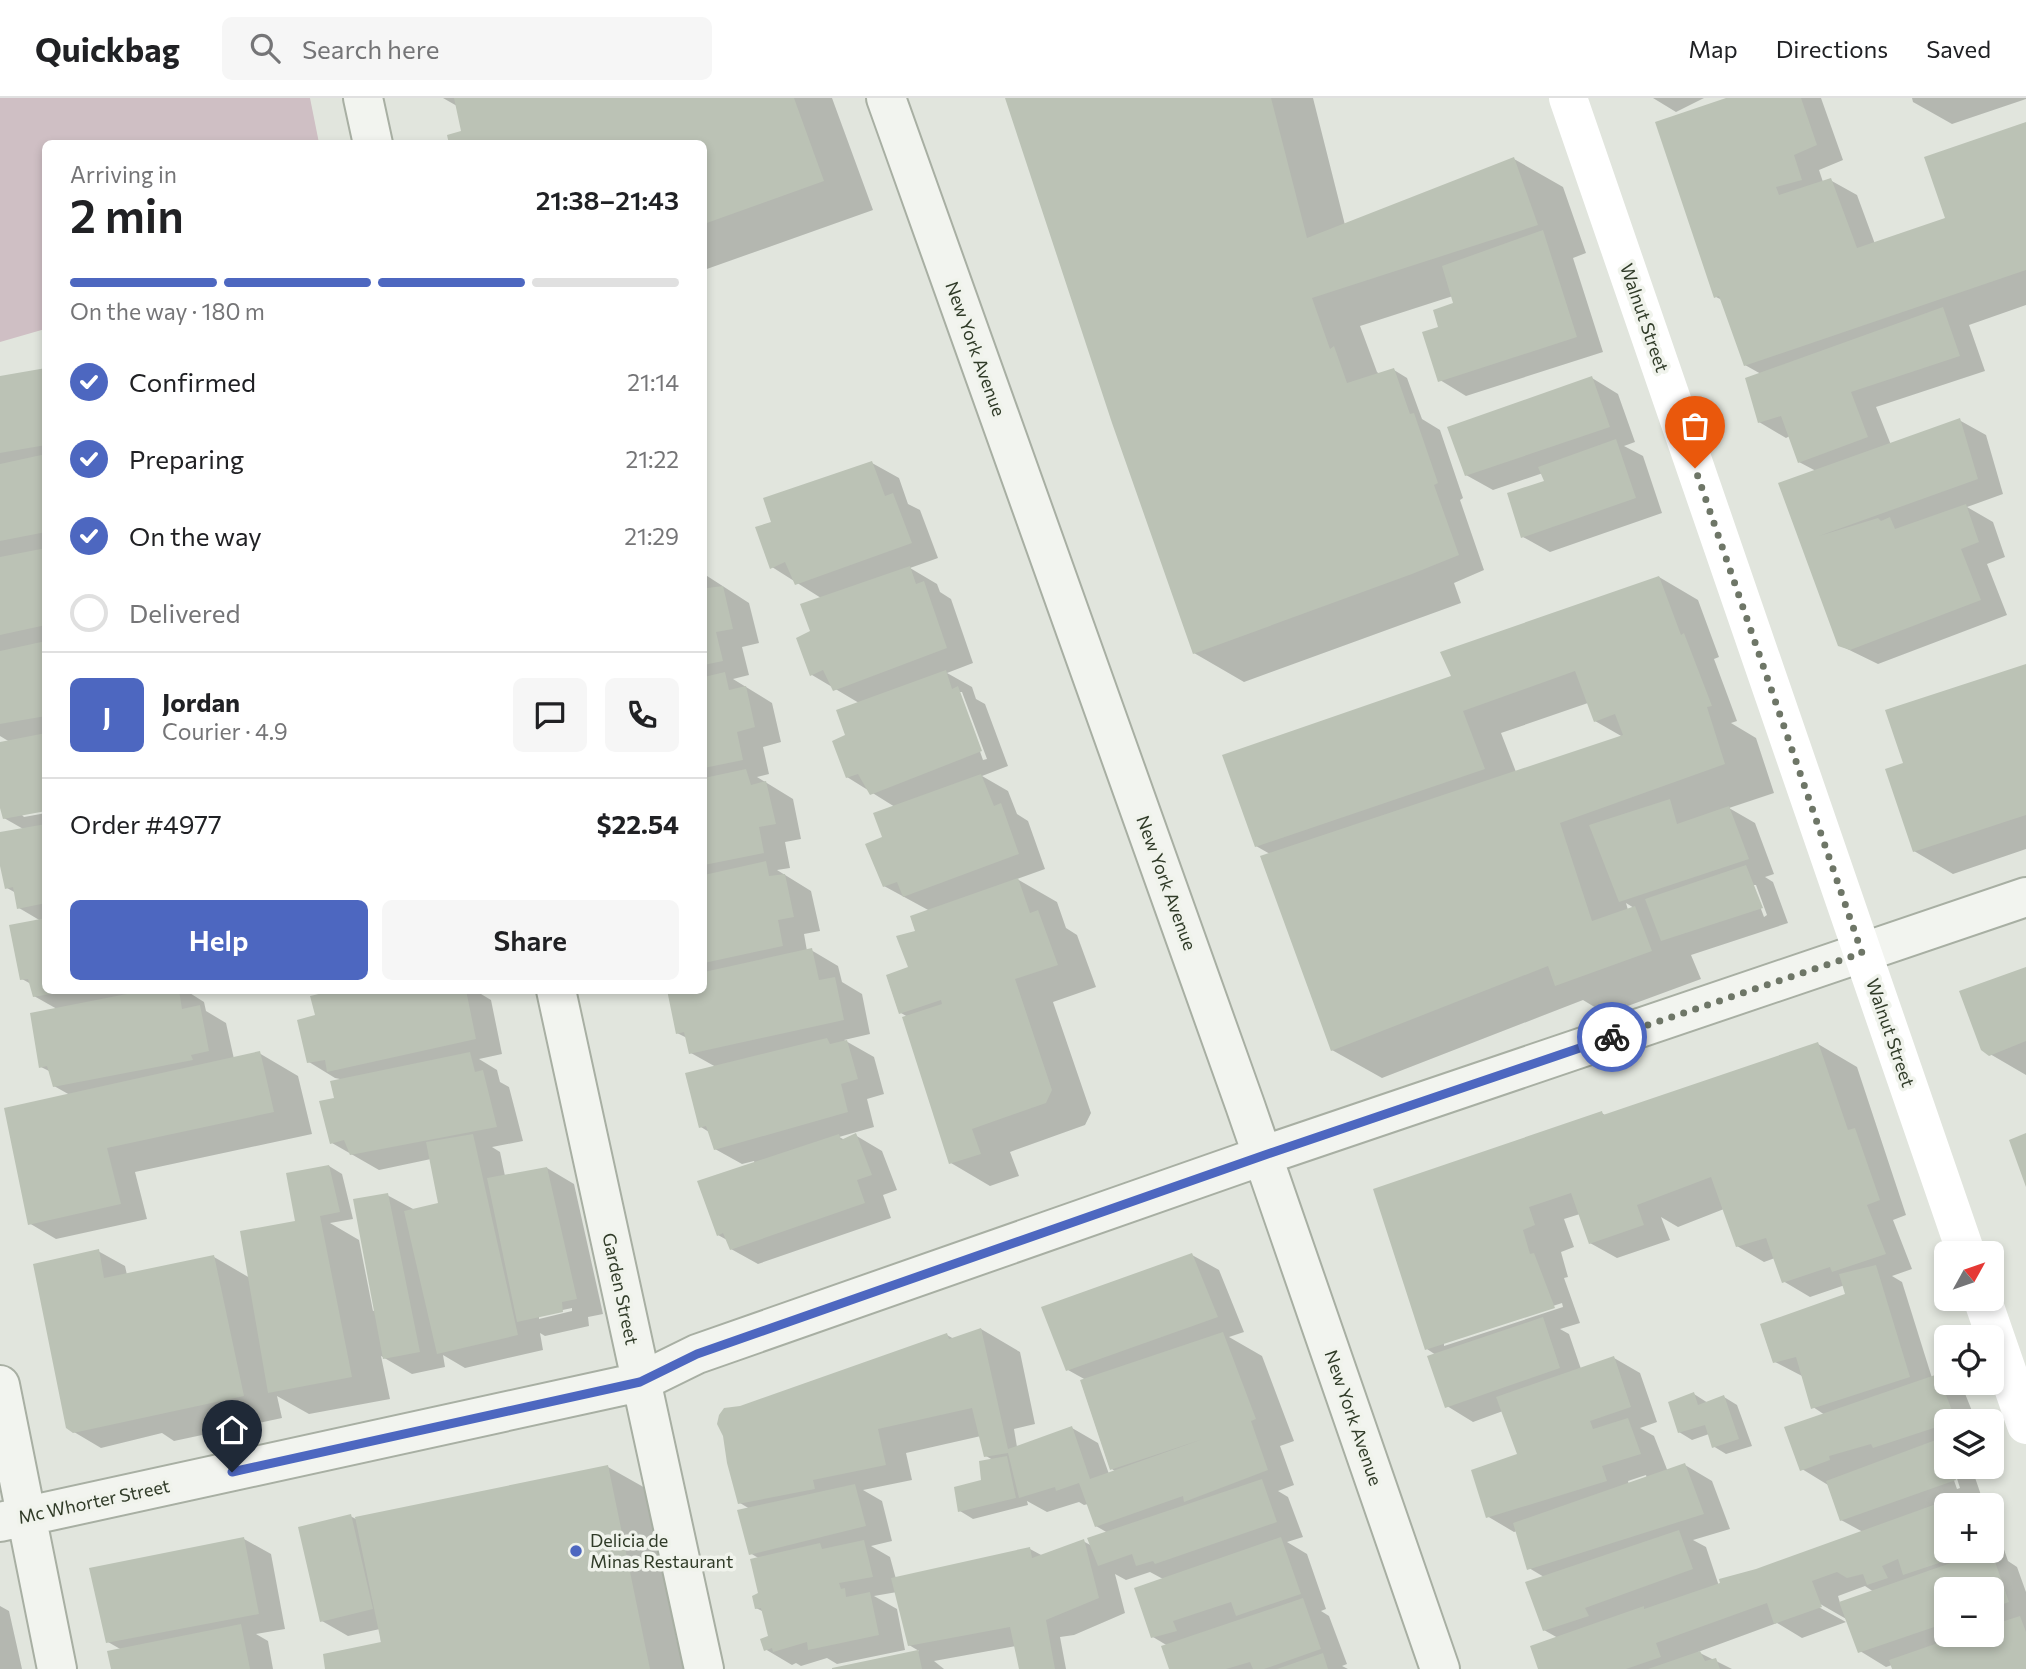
<!DOCTYPE html>
<html lang="en">
<head>
<meta charset="utf-8">
<style>
  :root { --surface:#fff; --page:#f6f6f6; --text:#202124; --muted:#757577; --line:#e0e0e0; --accent:#4d67c0 }
  body { margin:0; font-family:Commissioner,sans-serif; background:var(--page); color:var(--text); height:100vh; display:flex; flex-direction:column; font-size:26px; white-space:nowrap }
  * { box-sizing:border-box; margin:0 }
  p { font-size:23px; color:var(--muted) }
  .icon { flex:none; width:38px; height:38px; fill:none; stroke:currentColor; stroke-width:2; stroke-linecap:round; stroke-linejoin:round }
  .map { position:relative; flex:1; overflow:hidden }
  .panel { position:absolute; left:42px; top:42px; width:665px; height:854px; display:flex; flex-direction:column; background:var(--surface); border-radius:10px; box-shadow:0 4px 10px #0003 }
  .panel>* { flex:none }
  .needle { width:46px; rotate:50deg }
  .fabs { position:absolute; left:1934px; top:1143px; display:grid; gap:14px }
  .fabs a { display:grid; place-items:center; width:70px; height:70px; border-radius:10px; background:var(--surface); box-shadow:0 4px 10px #0003; font-size:35px }
  .pin { position:absolute; display:grid; place-items:center; width:60px; height:60px; color:#fff; margin:-72px -30px; border-radius:50% 50% 50% 0; rotate:-45deg; box-shadow:0 0 7px #0007 }
  .pin .icon { rotate:45deg }
  .courier { position:absolute; display:grid; place-items:center; width:70px; height:70px; margin:-35px; border:5px solid #4d67c0; border-radius:50%; background:#fff; color:#222; box-shadow:0 2px 9px #0007 }
  .headline em { font-style:normal; font-weight:600 }
  .headline div { display:flex; flex-direction:column-reverse }
  .headline { display:flex; align-items:center; justify-content:space-between; height:119px; padding:0 28px }
  h1 { font-size:46px; font-weight:600; line-height:52px }
  .bar { display:grid; grid-template-columns:repeat(4,1fr); gap:10px 7px; align-content:center; height:84px; padding:0 28px }
  .bar i { height:9px; border-radius:5px; background:var(--line) }
  .bar .current { background:var(--accent) }
  .bar p { grid-column:span 4 }
  .line { display:flex; align-items:center; gap:18px; padding:0 28px; border-top:2px solid var(--line) }
  .line div { flex:1 }
  .round { display:grid; place-items:center; flex:none; width:74px; height:74px; border-radius:10px; background:var(--page) }
  ol { padding:0 28px; list-style:none }
  li { display:flex; align-items:center; gap:21px; height:77px }
  li p { margin-inline-start:auto }
  li .icon { padding:7px; border-radius:50%; background:var(--accent); color:#fff; stroke-width:4 }
  li:last-child { color:var(--muted) }
  li i { width:38px; height:38px; border:4px solid var(--line); border-radius:50% }
  .action { display:flex; gap:14px; margin-top:auto; padding:14px 28px }
  .action a { flex:1; height:80px; border-radius:10px; background:var(--accent); color:#fff; font-size:28px; font-weight:600; line-height:80px; text-align:center }
  .action a+a { background:var(--page); color:var(--text) }
  header { display:flex; align-items:center; gap:42px; box-sizing:border-box; height:98px; padding:0 35px; background:var(--surface); border-bottom:2px solid var(--line) }
  header strong { font-size:33px }
  nav { display:flex; gap:38px; margin-inline-start:auto; font-size:24px }
  .search { width:490px; height:63px; background:var(--page); display:flex; align-items:center; gap:18px; box-sizing:border-box; padding:0 24px; border-radius:10px; color:var(--muted); font-size:26px }
  .map>svg:first-child { display:block }
  .grass { fill:#cfbfc4 }
  .shadow { fill:#0003; fill-rule:evenodd }
  .building { fill:#bbc2b5 }
  .lines { fill:none; stroke-linecap:round; stroke-linejoin:round }
  .street-casing { stroke:#a8afa3; stroke-width:42 }
  .street { stroke:#f2f4ef; stroke-width:38 }
  .secondary { stroke:#fff; stroke-width:38 }
  .done { stroke:#6e7667; stroke-width:7; stroke-dasharray:0 12.6 }
  .route { stroke:#4d67c0; stroke-width:9 }
  .poi-dot { fill:#4d67c0; stroke:#f0f3ec; stroke-width:2.5 }
  .labels { text-anchor:middle; stroke-width:7; stroke-linejoin:round; paint-order:stroke }
  .street-label { font-size:18px; fill:#303b28; stroke:#f0f3ec }
  .poi-label { font-size:18px; fill:#303b28; stroke:#f0f3ec; text-anchor:start }
</style>
</head>
<body>
<header>
<strong>Quickbag</strong>
<div class="search"><svg class="icon" aria-label="search" viewBox="0 0 24 24"><circle cx="10" cy="10" r="6"/><path d="M15 15l6 6"/></svg>Search here</div>
<nav><a>Map</a><a>Directions</a><a>Saved</a></nav>
</header>
<div class="map">
<svg width="2026" height="1571" viewBox="0 0 2026 1571">
  <rect width="100%" height="100%" fill="#e1e5dd"/>
  <path class="grass" d="M0 0H310L319 45 46 46 45 231 0 244Z"/>
  <path class="shadow" d="M443 0H832L873 112 704 172V46L463 35 457 8Z
    M1007 0H1313L1345 127 1514 61 1563 89 1586 155 1573 160 1603 254 1466 298 1440 282V230L1455 206 1453 198 1360 228 1377 274 1381 277 1394 272 1407 280 1422 321 1440 332 1463 400 1460 402 1484 472 1454 485 1461 505 1244 584 1194 555Z
    M1653 0H1704L1676 14Z
    M1731 0H1821L1843 62 1819 72 1823 84 1830 82 1857 97 1875 146 1947 121 2026 26V207L1969 227 1985 273 1876 309 1891 347 1959 322 1986 337 2003 396 1967 409 1993 424 2005 459 1987 466 2007 517 1878 566 1839 547 1781 386 1816 373 1799 364 1790 338 1786 340 1759 324 1761 276 1745 267 1722 202 1716 199Z
    M1912 0H2026V1L1952 26 1913 4Z
    M46 271V711L21 716 24 719 46 715V892H185L204 904 206 913 226 925 234 961 259 955 298 978 312 1036 135 1074 147 1121 56 1141 29 1125 70 997 54 988 51 974 41 969 57 911 34 898 31 886 22 881 41 823 19 810 16 795 7 790 0 760V736L25 732 4 720 0 708V646L10 644 0 638V280Z
    M1592 280 1618 296 1635 344 1624 348 1643 358 1662 415 1550 454 1523 439 1546 384 1543 375 1493 392 1466 377Z
    M872 365 899 380 908 406 920 412 938 460 910 470 937 486 940 494 951 501 973 565 947 575 972 589 976 601 985 606 1008 668 982 678 1008 693 1017 716 1028 723 1045 771 1017 781 1057 804 1066 830 1077 837 1096 889 1053 904 1091 1015 1085 1027 1010 1054 1019 1078 990 1088 951 1065 908 919 901 915 917 835 930 813 884 788 885 740 895 709 847 679V638L859 605 812 577 813 534 821 500 772 469 774 425ZM959 594H962L987 661 983 662Z
    M704 476 749 505 759 545 742 549 749 577 733 581 772 605 781 644 763 649 769 676 757 679 793 701 801 741 785 744 790 770 777 772 811 793 820 833 804 836 807 853 811 852 838 868 842 884 862 896 870 936 844 942 874 959 884 996 867 1001 874 1029 839 1039 845 1042 855 1037 882 1053 897 1092 883 1097 891 1120 758 1166 731 1151 727 1142 718 1137 755 1066 754 1063 742 1066 715 1051 709 1034 701 1029 716 969 691 955 687 940 677 935 704 892Z
    M1659 479 1698 502 1719 559 1714 561 1737 623 1731 625 1756 640 1774 695 1729 710 1755 725 1774 776 1765 779 1773 784 1788 825 1691 857 1701 881 1606 916 1583 902 1382 980 1332 952 1270 756 1256 748 1453 579ZM1588 605 1595 623 1623 639 1516 674 1501 635ZM1752 787H1756L1767 817 1764 819ZM1626 805 1634 810 1628 812Z
    M2026 568V751L1953 776 1914 753 1905 666Z
    M2026 871V977L1990 956Z
    M324 892H480L481 896 491 902 502 956 479 961 497 972 500 984 509 989 523 1043 492 1049 500 1054 505 1078 547 1070 574 1086 603 1216 588 1219 589 1228 545 1238 540 1235 543 1252 465 1270 443 1257 445 1269 412 1276 381 1258 390 1301 309 1316 277 1298 282 1320 174 1343 162 1335 101 1350 74 1334 98 1153 125 1168 127 1177 214 1159 250 1180 297 1124 329 1068 342 1076 353 1121 330 1125 359 1142 373 1213 376 1212 387 1097 415 1112 440 1107 431 1061 379 1072 332 1045 336 1002 345 982 335 980 309 964 317 918 329 896ZM572 1210V1213L539 1221V1217Z
    M1818 946 1857 969 1906 1117 1893 1122 1912 1171 1892 1178 1902 1184 1932 1280 1938 1278 1946 1284 1964 1293 1976 1323H1946V1368H1949L1957 1391 1960 1390 1953 1368H1971L1981 1397 1970 1401 1980 1407H1946V1452H1992V1417L2008 1463 2017 1469 2026 1494V1571H1894L1892 1567 1886 1569 1860 1553 1848 1522 1815 1503 1813 1506 1846 1524 1802 1540 1777 1525 1698 1554 1732 1571H1540L1558 1540 1544 1532V1479L1529 1470 1517 1433 1514 1434 1487 1418 1519 1357 1503 1313 1473 1324 1447 1308 1436 1257 1427 1251 1408 1197 1602 1015 1606 1018ZM1724 1111 1737 1148 1764 1164 1775 1160 1783 1183 1810 1199 1845 1187 1847 1197 1775 1264 1804 1279 1813 1309 1825 1317 1802 1371 1828 1387 1841 1422 1863 1434 1757 1473 1721 1494 1706 1449 1693 1442 1730 1431 1712 1383 1685 1367 1668 1374 1654 1338 1640 1330 1657 1324 1640 1275 1614 1260 1581 1271 1569 1236 1560 1231 1580 1225 1564 1180 1568 1179 1561 1154 1574 1149 1564 1121 1580 1116 1590 1145 1617 1160 1670 1142 1661 1119 1678 1129ZM1562 1205 1563 1209 1444 1248V1244ZM1646 1377 1647 1381 1629 1387 1628 1383ZM1865 1488 1874 1494 1840 1505 1838 1498ZM1946 1491H1992V1536H1946Z
    M1192 1157 1219 1172 1244 1234 1229 1239 1262 1258 1294 1343 1280 1348 1294 1387 1278 1393 1288 1399 1303 1439 1287 1444 1307 1456 1326 1511 1321 1513 1329 1518 1347 1566 1342 1568 1348 1571H1170L1168 1548 1153 1539 1163 1481 1150 1474 1126 1482 1115 1476 1125 1515 1074 1537 1060 1539 1066 1571H1021L1016 1548 934 1563 944 1571H834L919 1553 909 1547 897 1494 874 1498 897 1511 905 1552 837 1566 827 1560 801 1568 796 1565 792 1567 765 1551 770 1539 764 1514 756 1510 760 1496V1461L750 1455V1411L740 1405V1310L947 1237 954 1241 981 1231 1020 1254 1035 1326 1014 1331 1017 1349 1072 1330 1098 1345 1109 1376 1116 1374 1112 1371 1086 1282 1068 1272ZM981 1338 986 1358 993 1362 983 1384 960 1413 973 1421 1028 1407 1027 1403 1047 1414 1079 1404 1084 1407 1088 1406 1096 1428 1108 1435 1092 1448 1083 1443 1043 1458 1030 1451 896 1481 890 1459 871 1448 892 1443 882 1403 863 1392 912 1382 906 1355Z
    M1694 1296 1708 1305 1724 1299 1737 1307 1752 1348 1726 1356 1713 1348 1709 1336 1692 1342 1679 1334Z
    M608 1369 647 1391 677 1544 688 1550 692 1571H327L381 1546 380 1531 348 1538 322 1523 350 1418 358 1422Z
    M244 1441 271 1456 285 1531 256 1536 268 1543 273 1571H113L122 1552 108 1544Z
    M0 1508 9 1513 22 1571H0Z"/>
  <path class="building" d="M454 0H794L824 83 704 126V46H449L447 37 461 33Z
    M1005 0H1271L1307 140 1514 59 1538 127 1312 200 1330 251 1334 248 1347 285 1394 270 1410 316 1414 315 1438 385 1434 387 1459 457 1412 476 1193 556 1112 325Z
    M1726 0H1801L1817 47 1794 57 1802 82 1776 89 1779 97 1831 80 1857 150 1945 120 1924 59 2026 24V172L1744 268 1719 198 1714 200 1655 24Z
    M1543 132 1577 239 1438 284 1422 234 1438 229 1433 212 1453 205 1442 168Z
    M1943 209 1960 258 1851 294 1868 339 1798 365 1781 318 1758 325 1745 280Z
    M46 270V347L0 355V278Z
    M1592 278 1610 329 1465 378 1447 329Z
    M1960 320 1978 381 1819 438 1878 420 1881 423 1890 419 1895 431 1966 406 1979 444 1961 451 1981 502 1850 552 1838 548 1778 385Z
    M1616 341 1636 400 1521 440 1507 395 1544 383 1538 369Z
    M46 356V434L0 443V366Z
    M872 363 885 398 893 395 912 445 795 487 785 464 770 471 755 429 771 424 763 400Z
    M46 450V527L0 537V459Z
    M910 468 916 486 924 483 947 550 833 593 823 572 810 578 796 540 810 533 800 506Z
    M704 477 707 490 723 488 733 531 716 534 723 563 704 567Z
    M1659 478 1681 537 1684 535 1712 608 1707 609 1725 666 1560 725 1592 823 1635 808 1652 853 1555 888 1548 868 1331 953 1260 758 1623 637 1615 616 1594 624 1575 573 1463 613 1485 671 1255 749 1222 657 1451 578 1440 554Z
    M46 543V618L0 626V553Z
    M2026 566V717L1913 754 1885 671 1903 665 1885 612Z
    M946 572 952 591 958 588 982 653 870 697 858 676 846 680 832 643 845 637 836 612Z
    M725 574 729 592 746 588 755 629 737 634 743 662 704 670V579Z
    M46 635V713L3 721 0 710V644Z
    M746 671 751 687 766 683 776 726 759 729 764 755 704 767V680Z
    M981 676 994 708 1001 705 1019 756 903 799 897 784 883 789 865 746 882 739 873 715Z
    M1670 701 1677 726 1729 708 1749 761 1619 804 1589 727Z
    M46 726V805L17 811 13 789 5 791 0 768V734Z
    M766 763 769 778 785 776 794 819 778 822 783 848 704 865V777Z
    M1746 767 1763 810 1661 843 1645 801Z
    M1018 780 1030 815 1038 812 1058 867 1015 881 1052 992 1046 1005 972 1031 981 1056 949 1066 902 919 942 906 941 902 899 916 886 877 908 869 896 838 915 833 910 818Z
    M46 820V892L62 894 33 899 28 881 20 882 9 827Z
    M812 850 819 882 835 879 844 922 689 956 684 934 676 936 667 892H704V874Z
    M2026 869V943L1989 958 1981 952 1959 893Z
    M147 892H179L182 911 200 907 209 953 191 957 193 962 53 989 47 968 39 970 30 915Z
    M336 892H466L476 941 327 974 325 962 307 965 297 922 315 917 310 898Z
    M827 940 830 946 847 942 858 981 841 986 848 1014 714 1052 706 1028 699 1030 685 975Z
    M1818 944 1848 1032 1855 1030 1880 1102 1867 1107 1886 1156 1832 1174 1830 1169 1782 1185 1766 1140 1736 1149 1711 1079 1637 1107 1644 1127 1589 1146 1571 1095 1529 1109 1535 1127 1523 1132 1530 1156 1534 1155 1555 1210 1425 1252 1373 1091 1602 1013 1603 1017Z
    M260 953 274 1014 107 1050 121 1106 28 1127 4 1010Z
    M470 954 475 974 483 972 497 1029 350 1057 344 1042 330 1046 319 1003 334 1000 330 983Z
    M856 1035 872 1077 857 1082 865 1105 730 1152 723 1135 717 1138 697 1083 839 1036 841 1042Z
    M2026 1035V1089L2009 1042Z
    M473 1036 518 1237 437 1256 404 1113 438 1105 426 1044Z
    M329 1067 340 1114 320 1118 352 1279 268 1295 240 1133 295 1123 286 1075Z
    M547 1069 577 1201 562 1204 563 1214 517 1224 487 1080Z
    M388 1095 420 1254 383 1261 353 1101Z
    M99 1151 104 1180 214 1157 244 1298 73 1335 66 1330 33 1166Z
    M1192 1155 1218 1219 1066 1273 1041 1209Z
    M1876 1167 1910 1279 1811 1311 1796 1259 1773 1265 1760 1226 1845 1196 1839 1176Z
    M1543 1219 1560 1270 1445 1310 1427 1258Z
    M981 1230 1008 1351 1072 1328 1090 1381 1203 1341 1110 1372 1080 1282 1223 1234 1256 1321 1251 1323 1268 1372 1184 1404 1183 1398 1095 1429 1079 1385 1056 1393 1055 1389 1019 1400 1008 1355 984 1359 972 1310 878 1331 886 1367 813 1382 815 1391 738 1406 727 1365 723 1338 717 1326 719 1317 724 1310 740 1308 947 1235 949 1241Z
    M1614 1258 1631 1309 1590 1323 1593 1331 1628 1320 1641 1356 1602 1368 1607 1383 1486 1420 1471 1372 1517 1356 1496 1299Z
    M1938 1276 1956 1323H1946V1326L1873 1350 1871 1346 1829 1358 1830 1362 1800 1373 1784 1329Z
    M1694 1294 1698 1307 1724 1297 1739 1341 1712 1350 1705 1327 1678 1335 1668 1304Z
    M1941 1340 1946 1355V1368H1951L1956 1382 1840 1423 1826 1383Z
    M1007 1358 1016 1400 958 1414 954 1389 981 1382 979 1363Z
    M1685 1365 1704 1416 1527 1472 1513 1425Z
    M608 1367 650 1571H325L323 1556 381 1544 355 1419Z
    M1262 1381 1277 1424 1155 1466 1153 1463 1136 1468 1132 1456 1098 1468 1087 1440Z
    M855 1386 866 1428 749 1457 737 1412Z
    M1964 1396 1968 1407H1946V1452L1975 1453 1903 1477 1898 1461 1882 1468 1888 1480 1867 1487 1863 1476 1847 1480 1837 1474 1812 1483 1822 1509 1774 1526 1767 1505 1656 1545 1661 1559 1626 1571H1538L1530 1548 1644 1508V1511L1720 1485 1719 1481 1756 1471Z
    M351 1416 373 1511 320 1524 298 1429Z
    M1679 1432 1693 1471 1585 1510 1589 1518 1543 1533 1525 1484Z
    M244 1439 259 1516 106 1545 89 1470Z
    M1281 1439 1301 1496 1236 1518 1231 1504 1173 1523 1177 1533 1151 1540 1134 1490Z
    M1084 1441 1099 1500 1046 1522 1055 1571H1019L1010 1529 908 1548 891 1480 1030 1449 1032 1460Z
    M864 1442 873 1479 839 1485 841 1491 845 1490 846 1499 870 1494 879 1537 808 1552 807 1544 773 1554 772 1550 764 1553 760 1541 768 1538 761 1510 755 1511 752 1498 758 1495 750 1461 820 1445 822 1451Z
    M1988 1452H1991L2009 1504 1992 1510V1491H1946V1525L1858 1555 1839 1504Z
    M1303 1500 1321 1551 1264 1571H1253L1250 1564 1226 1571H1169L1161 1548Z
    M2020 1518 2026 1534V1571H1892L1889 1562 1964 1536H1992V1527Z
    M241 1526 250 1571H111L107 1553Z
    M918 1552 922 1571H832V1570Z
    M1700 1553 1705 1563 1716 1560 1720 1571H1648Z
    M1323 1555 1328 1571H1277Z"/>
  <g class="lines">
    <g class="street-casing">
      <path id="street" d="M363 0 373 46
        M886 0 1245 1007 1440 1571
        M556 892 704 1571
        M0 1287 57 1571
        M0 1424 640 1284 697 1256 1262 1058 2026 799"/>
    </g>
    <use href="#street" class="street"/>
    <path class="secondary" d="M1568 0 1966 1155
      M1982 1200 2026 1327"/>
  </g>
  <g class="lines">
    <path class="done" d="M1612 939 1862 855 1695 370"/>
    <path class="route" d="M232 1374 640 1284 697 1256 1262 1058 1612 939"/>
  </g>
  <circle class="poi-dot" cx="576" cy="1453" r="7"/>
  <g class="labels">
    <g class="street-label">
      <text transform="translate(1644 220) rotate(71)" y="6">Walnut Street</text>
      <text transform="translate(975 251) rotate(70)" y="6">New York Avenue</text>
      <text transform="translate(1166 785) rotate(70)" y="6">New York Avenue</text>
      <text transform="translate(1890 935) rotate(71)" y="6">Walnut Street</text>
      <text transform="translate(620 1191) rotate(78)" y="6">Garden Street</text>
      <text transform="translate(1353 1320) rotate(71)" y="6">New York Avenue</text>
      <text transform="translate(94 1404) rotate(-12)" y="6">Mc Whorter Street</text>
    </g>
    <g class="poi-label">
      <text x="590" y="1449">Delicia de<tspan x="590" dy="21">Minas Restaurant</tspan></text>
    </g>
  </g>
</svg>
<div class="fabs">
<a><svg class="needle" viewBox="-14 -14 28 28"><path d="M0-13l5 13h-10z" fill="#e53935"/><path d="M0 13l5-13h-10z" fill="#757577"/></svg></a>
<a><svg class="icon" aria-label="locate" viewBox="0 0 24 24"><circle cx="12" cy="12" r="6"/><path d="M12 2v4M12 18v4M2 12h4M18 12h4"/></svg></a>
<a><svg class="icon" aria-label="layers" viewBox="0 0 24 24"><path d="M12 4l9 5-9 5-9-5zM3 14l9 5 9-5"/></svg></a>
<a>+</a>
<a>−</a>
</div>
<div class="pin" style="left:1695px;top:370px;background:#ea580c"><svg class="icon" aria-label="bag" viewBox="0 0 24 24"><path d="M5 8h14l-1 12H6zM9 8a3 3 0 0 1 6 0"/></svg></div>
<div class="pin" style="left:232px;top:1374px;background:#1f2937"><svg class="icon" aria-label="home" viewBox="0 0 24 24"><path d="M3 11l9-7 9 7M6 9v11h12V9"/></svg></div>
<div class="courier" style="left:1612px;top:939px"><svg class="icon" aria-label="bike" viewBox="0 0 24 24"><circle cx="6" cy="16" r="4"/><circle cx="18" cy="16" r="4"/><path d="M6 16l4-8h5l3 8M10 8l3 8H6M13 5h3"/></svg></div>
<section class="panel">
<div class="headline"><div><h1>2 min</h1><p>Arriving in</p></div><em>21:38–21:43</em></div>
<div class="bar"><i class="current"></i><i class="current"></i><i class="current"></i><i></i><p>On the way · 180 m</p></div>
<ol>
<li><svg class="icon" aria-label="check" viewBox="0 0 24 24"><path d="M5 12l5 5 9-10"/></svg>Confirmed<p>21:14</p></li>
<li><svg class="icon" aria-label="check" viewBox="0 0 24 24"><path d="M5 12l5 5 9-10"/></svg>Preparing<p>21:22</p></li>
<li><svg class="icon" aria-label="check" viewBox="0 0 24 24"><path d="M5 12l5 5 9-10"/></svg>On the way<p>21:29</p></li>
<li><i></i>Delivered</li>
</ol>
<div class="line" style="height:126px"><b class="round" style="background:var(--accent);color:#fff">J</b><div><b>Jordan</b><p>Courier · 4.9</p></div><a class="round"><svg class="icon" aria-label="chat" viewBox="0 0 24 24"><path d="M4 5h16v11H9l-5 4z"/></svg></a><a class="round"><svg class="icon" aria-label="phone" viewBox="0 0 24 24"><path d="M5 4h4l2 5-3 2q2 4 5 5l2-3 5 2v4C11 20 4 13 5 4z"/></svg></a></div>
<div class="line" style="height:91px"><div>Order #4977</div><b>$22.54</b></div>
<div class="action"><a>Help</a><a>Share</a></div>
</section>
</div>
</body>
</html>
